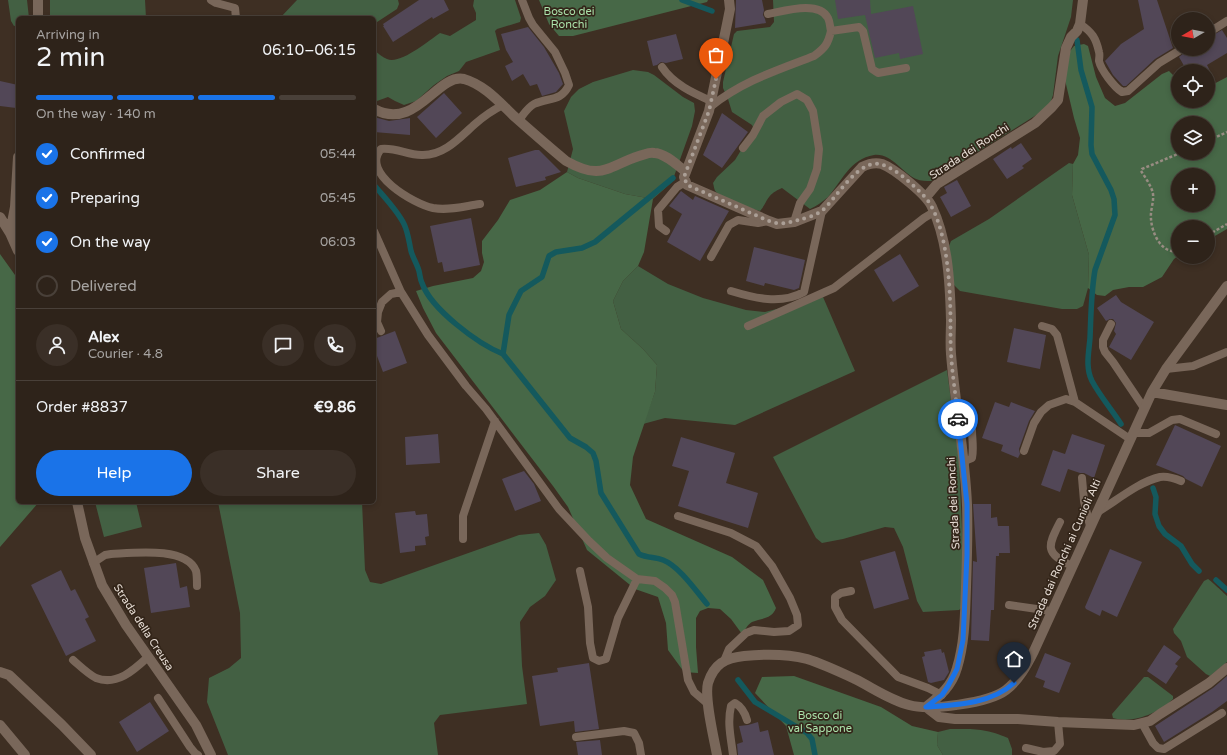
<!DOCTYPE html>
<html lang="en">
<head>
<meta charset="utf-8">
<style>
  :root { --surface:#2e231a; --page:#3a2f27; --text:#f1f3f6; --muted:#a7a4a2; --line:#494039; --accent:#1a73e8 }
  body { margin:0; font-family:"Varela Round",sans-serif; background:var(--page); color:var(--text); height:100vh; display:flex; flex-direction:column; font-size:15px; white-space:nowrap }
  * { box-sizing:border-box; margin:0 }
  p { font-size:13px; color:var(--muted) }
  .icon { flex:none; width:22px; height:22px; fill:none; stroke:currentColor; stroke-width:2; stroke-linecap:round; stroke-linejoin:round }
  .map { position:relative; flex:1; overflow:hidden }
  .drawer { position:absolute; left:16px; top:16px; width:360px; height:488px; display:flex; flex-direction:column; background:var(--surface); border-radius:6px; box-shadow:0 2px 6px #0003,0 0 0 1px var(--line) }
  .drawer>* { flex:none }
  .needle { width:26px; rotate:260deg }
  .controls { position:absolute; left:1171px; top:12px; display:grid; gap:8px }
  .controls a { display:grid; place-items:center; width:44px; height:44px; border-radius:50%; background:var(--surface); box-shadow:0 2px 6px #0003,0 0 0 1px var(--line); font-size:20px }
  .pin { position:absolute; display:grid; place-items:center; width:34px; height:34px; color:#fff; margin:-41px -17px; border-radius:50% 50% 50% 0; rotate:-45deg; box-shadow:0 0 4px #0007 }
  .pin .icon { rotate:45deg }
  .courier { position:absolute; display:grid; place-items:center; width:40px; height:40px; margin:-20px; border:3px solid #1a73e8; border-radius:50%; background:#fff; color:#222; box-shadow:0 1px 5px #0007 }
  .overview em { font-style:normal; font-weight:600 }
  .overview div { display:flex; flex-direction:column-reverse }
  .overview { display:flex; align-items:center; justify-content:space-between; height:68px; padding:0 20px }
  h1 { font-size:26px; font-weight:600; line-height:30px }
  .bar { display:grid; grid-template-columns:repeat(4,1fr); gap:6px 4px; align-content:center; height:48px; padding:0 20px }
  .bar i { height:5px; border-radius:3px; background:var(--line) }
  .bar .active { background:var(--accent) }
  .bar p { grid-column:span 4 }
  .line { display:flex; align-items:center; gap:10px; padding:0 20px; border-top:1px solid var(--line) }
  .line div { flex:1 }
  .round { display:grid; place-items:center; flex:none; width:42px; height:42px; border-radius:21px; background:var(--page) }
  ol { padding:0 20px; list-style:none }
  li { display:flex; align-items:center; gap:12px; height:44px }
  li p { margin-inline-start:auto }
  li .icon { padding:4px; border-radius:50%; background:var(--accent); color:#fff; stroke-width:4 }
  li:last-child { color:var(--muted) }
  li i { width:22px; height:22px; border:2px solid var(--line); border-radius:50% }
  .cta { display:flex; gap:8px; margin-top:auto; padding:8px 20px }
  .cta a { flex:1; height:46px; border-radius:24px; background:var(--accent); color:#fff; font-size:16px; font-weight:600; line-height:46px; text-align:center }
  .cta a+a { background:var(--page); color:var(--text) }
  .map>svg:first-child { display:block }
  .green { fill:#436043 }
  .forest { fill:#476847; fill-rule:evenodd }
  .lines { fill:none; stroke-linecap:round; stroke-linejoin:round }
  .stream { stroke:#14595d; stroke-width:5.5 }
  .building { fill:#524757 }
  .path { stroke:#988c82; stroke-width:2.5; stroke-dasharray:3 2; stroke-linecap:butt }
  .lane { stroke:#79675a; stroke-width:8 }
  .street { stroke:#79675a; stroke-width:10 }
  .done { stroke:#ab9f96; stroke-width:4; stroke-dasharray:0 7.2 }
  .route { stroke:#1a73e8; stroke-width:5 }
  .labels { text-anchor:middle; stroke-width:3.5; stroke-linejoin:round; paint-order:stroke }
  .park-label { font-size:11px; fill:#abe3ab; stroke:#332519 }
  .street-label { font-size:11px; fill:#e6dcd4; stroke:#332519 }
</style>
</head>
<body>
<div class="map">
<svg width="1227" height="755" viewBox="0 0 1227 755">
  <rect width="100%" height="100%" fill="#3e2f23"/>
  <path class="green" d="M8 0H27L29 18H18V25L14 26 11 21Z
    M50 0H145L146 18H50Z
    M297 0H398L399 4 397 9 374 24V18H280Z
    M474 0H515L521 18 520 22 497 29 495 31 500 50 466 62 459 71 447 76 434 85 416 101 404 105 395 101 388 97 377 101 374 100V50C378 53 382 57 387 59 400 65 428 41 440 33L450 36 476 20V13L473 6Z
    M773 0H1073L1071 17 1058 56 1053 95 1050 104 1041 112 931 181C926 181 921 181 916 179 902 173 892 153 874 155 850 159 842 181 828 197 822 202 817 206 810 209L782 188C766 195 769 200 760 211 751 209 723 198 716 192 714 190 714 186 713 183L717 177 735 160 754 129 752 125 732 112 728 99 723 88V82L734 34 737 31 770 27 774 22Z
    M633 70 648 72 654 75 683 97 694 103 695 111 692 126 672 182 653 199 625 194 578 178 567 172 573 149 564 111 571 97 579 89 593 82Z
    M1069 163 1073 164 1072 195 1089 255 1088 288 1083 306 1077 309H1062L960 291 954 285 949 246 951 241 989 219Z
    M638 266 668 284 703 298 746 310 765 312 823 297 855 371 735 425 665 418 643 424 655 392 657 365 643 349 621 329 613 301 623 281Z
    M947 370 959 461 963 553 962 607 959 610 923 612 917 601 903 547 894 528 885 527 843 539 822 543 816 538 773 457Z
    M95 502H136L142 527 104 537Z
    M218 502H362L365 570 370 582 381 584 519 535 539 533 546 545 556 580 545 596 530 607 520 622 522 666 527 704 440 715 434 723 438 755H228L207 702 209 678 229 668 241 658 240 613Z
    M1208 579C1210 580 1225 594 1227 596V662L1210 676 1206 674 1187 657 1181 641 1174 633 1173 629 1200 587 1204 581Z
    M1144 677H1148L1173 696V699C1159 713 1133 724 1113 718L1112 714Z
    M950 729C975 729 984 728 1008 738L1012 749V755H943L937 745 938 732Z"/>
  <path class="forest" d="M539 0H708L707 2 573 36H559L549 24Z
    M1084 44 1088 46 1096 77 1105 98 1115 106 1125 103 1162 74 1169 71 1178 80V101H1208V87L1227 77V229L1208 240V227H1178V256L1174 259 1162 277 1143 287H1129L1113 290 1105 296 1097 295 1088 288 1089 255 1072 195 1073 164 1078 155 1080 138 1074 118 1065 80 1070 51 1074 46ZM1178 123H1208V153H1178ZM1178 175H1208V205H1178Z
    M567 172 578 178 625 194 653 199 644 252 638 266 623 281 613 301 621 329 643 349 657 365 655 392 633 457 630 485 646 519 732 557 763 580 776 608C772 619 762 618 752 622 748 624 745 630 742 634L731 619 720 609 708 608 700 611 696 618V647L698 673 684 672 668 650 666 623 658 597 635 589 587 550 568 507 553 486 436 333 423 308 416 291 433 286 473 278 481 271 484 262 482 253V241L498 220 510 200 540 190Z
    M0 254 15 275 18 283V502H39L0 547Z
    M794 676 881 707 912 726 938 732 937 745 943 755H794L786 726 755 693 762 677Z"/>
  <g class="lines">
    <path class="stream" d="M682 0 712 11
      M1077 40 1081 70 1092 107 1091 145 1092 154 1111 190 1114 199 1115 215 1095 270C1091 293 1091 315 1090 338 1089 352 1085 367 1092 381 1100 396 1112 410 1121 424
      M374 185C384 197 397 210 404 224 408 232 409 242 411 251 413 258 417 264 419 271 420 275 420 279 422 283 431 309 478 344 503 354L570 438 586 447 593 453 596 461 601 493 639 554C647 558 655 557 663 560 679 566 696 591 707 604
      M503 354 509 315 521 291 542 277 549 256 556 252 582 248 595 242 673 178
      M1153 488 1156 497 1155 514 1159 526 1165 534 1181 546 1192 564 1199 571
      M1216 580 1227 590
      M738 680 755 702 807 733 812 739 815 755"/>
  </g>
  <path class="building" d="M419 0H444L449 10 433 19 432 17 393 42 383 26H384L383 24Z
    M736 0H762L764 10 763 15 765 19 766 23 735 28Z
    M835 0H870L871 14 913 6 923 54 900 59 899 53 875 58 865 15 838 19Z
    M1138 0H1157L1173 48 1155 59 1126 86H1123L1113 75 1105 61 1121 44 1144 29Z
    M528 27 544 47 559 73 563 84 556 92 542 96 537 84 530 86 523 74 512 81 505 66 513 62 506 50 501 34Z
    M1222 30 1227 38V53L1207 65 1210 71H1187L1179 57 1189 49H1208V38Z
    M676 34 683 59 666 63 661 62 657 65 653 66 647 41Z
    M0 81 18 85 16 108 0 106Z
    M444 93 462 113 436 138 417 117Z
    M722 113 748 132 722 168 703 155Z
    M374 117 389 121 410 118V135L374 132Z
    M1021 143 1032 159 1022 166 1024 168 1007 179 993 159 1011 147 1012 149Z
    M535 150H539L561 172 545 177 546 180 516 187 508 158Z
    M957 180 971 206 951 217 940 197 947 193 944 187Z
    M681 191 693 200 695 196 729 211 700 261 667 242 682 214 669 206Z
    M471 218 480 265 444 272 442 262 438 263 430 226Z
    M754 247 805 260 799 288 794 290 765 283 764 286 746 281Z
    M900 254 919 286 893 302 874 270Z
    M1116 295 1121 302 1154 322 1131 360 1109 347 1116 334 1114 331 1116 323 1113 319H1110L1106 321 1097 308Z
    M1014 328 1046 335 1040 369 1007 362Z
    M395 331 407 363 383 372 374 348V339Z
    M995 402 1009 407 1011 402 1035 411 1029 421 1019 449 1020 454 1018 458 1001 451 1003 445 982 438Z
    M1175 425 1221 446 1202 487 1186 479 1183 476 1156 465Z
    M438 434 440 463 406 465 405 437Z
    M1072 434 1105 445 1094 478 1084 473H1080L1068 469 1060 492 1041 485 1053 450 1065 454Z
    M681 437 735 453 726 483 758 493 748 528 678 506 689 471 672 466Z
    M524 471 534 484 541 501 515 511 502 479Z
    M973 504H991V518L997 517 998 526H1009L1010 553H999V556H996L994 610H991L989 641 971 640 973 561 977 562Z
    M415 511 416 515 427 514 429 536 425 537 426 545 415 546V551L400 553 395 513Z
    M1110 549 1142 562 1117 617 1102 610 1100 616 1086 609 1085 607Z
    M895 551 909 599 874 609 860 561Z
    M176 563 180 588 187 586 190 607 151 613 144 568Z
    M61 570 71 591 75 589 89 617 85 619 96 641 66 656 31 585Z
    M1164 645 1181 657 1175 664 1178 666 1166 684 1147 671Z
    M941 649 942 653 944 652 949 672 944 680 931 683 928 682 922 657 925 656 924 652Z
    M1045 653 1071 663 1059 693 1043 687 1045 681 1035 677Z
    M589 663 599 729 575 732 574 721 540 726 532 676 558 672 557 668Z
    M1227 676V701L1212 712 1164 742 1155 726 1213 688Z
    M150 702 169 731 137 752 119 722Z
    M758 722 760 732 768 730 774 755H738L737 744 743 742 739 726 748 725Z
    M600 740 602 755H578L576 742Z"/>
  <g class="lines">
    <path class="path" d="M1208 141 1227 132
      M1208 235 1227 224
      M1178 251C1161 254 1152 233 1151 219 1150 211 1154 202 1153 194 1152 187 1145 177 1141 171L1142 169 1180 153"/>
    <path class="lane" d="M211 0 216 3 235 8 236 18
      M768 14C784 11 819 0 828 18 830 22 830 27 831 31
      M1080 24C1092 32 1096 38 1099 52 1100 55 1099 58 1099 61 1101 70 1114 87 1122 92L1128 91 1159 63 1182 49
      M1208 33 1227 21
      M662 67C673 84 693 93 711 101
      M710 107C743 81 775 71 814 56 825 48 828 44 831 31L859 27 863 31 872 69 878 73 906 68
      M519 120C523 115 528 107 534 104 549 97 561 102 569 85L565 73 555 52 533 25 529 18 522 0
      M743 148 753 135 763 116 781 102 797 94 807 100 813 111 819 149 817 169 810 189 800 203 794 222
      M480 204C465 206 449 211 433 208 414 204 360 173 381 149 396 147 409 156 423 155 445 155 460 137 475 124 483 117 493 110 503 105
      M374 231 401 292 428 335 466 386 486 409 559 509 589 541 607 558 637 579 655 581 665 588 672 595 675 602 688 680 694 692 708 704
      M666 231 659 226 658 210 677 187 685 182
      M711 257 729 225 738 220 758 223 769 221
      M731 291C754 298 781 305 804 292L822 211
      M1111 324 1103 340V347L1105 352 1113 362 1144 408
      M748 326 834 288 924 218 934 212
      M1042 326 1052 329 1057 335 1075 402
      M381 331 377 322 378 312 382 302 391 294 401 292
      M1166 369 1193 366 1227 352
      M1133 433H1149L1172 420 1180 419 1216 434
      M1024 451 1034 423 1041 412 1049 405 1066 399 1075 402 1130 439
      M963 465 967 460 972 458C974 449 972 439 972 430
      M1082 478 1084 501 1090 526
      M1096 513C1115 502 1138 482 1160 477 1167 476 1174 478 1181 481
      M678 516 731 533 756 546 772 566 790 598 797 615 798 625 789 631 774 632 754 630 746 633 729 649 724 661
      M1060 522C1047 547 1045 553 1072 566
      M463 539V516L495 421
      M93 563 105 555 111 554C132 553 186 546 196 571 197 575 197 582 197 586
      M580 571 588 607 590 643 593 658 599 661 606 659 618 618 637 579
      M851 591 841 593 835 597V607L842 620 898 677 928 688 942 695
      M1009 605 1051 611
      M73 660C80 666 88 674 96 678 117 686 134 670 148 657
      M158 698 190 747 195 753 198 755
      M1142 723 1153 743 1158 748 1164 749 1222 713
      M576 737 624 731 634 733 639 743 641 755
      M1026 748 1043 752 1054 751 1060 744 1058 722
      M733 755C731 738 727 723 731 706L735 703C742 707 745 713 747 720"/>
    <path class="street" d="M38 0V18
      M729 0 730 9 727 24 709 111 684 177 687 185 769 221 777 224 794 222 822 211 862 167C868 164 875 162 882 164 895 169 927 195 932 207 948 241 950 283 951 320 951 331 950 343 951 354 955 404 965 454 967 505 968 532 967 559 966 587 965 614 965 642 957 668 952 686 940 696 926 707
      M374 109C416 132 437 73 464 79 485 85 500 103 515 117 532 132 549 147 566 161 602 181 606 167 639 156 644 155 649 152 654 153 665 153 677 165 686 172
      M926 197 937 184 1035 123 1052 107 1058 100 1066 48 1071 37 1077 31 1080 24 1083 0
      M0 217 10 233 18 251
      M10 233 15 207 18 157
      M1152 392 1227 405
      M77 502 85 538 102 585 126 625 196 725 211 755
      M0 672 9 675 62 725 91 755
      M926 707 939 717 955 719H1018L1058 722 1134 725 1150 721 1160 714 1209 683 1227 668
      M0 725 25 755
      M717 755C714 738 704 698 708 683 714 664 725 658 744 656 764 654 788 654 807 659 823 664 840 672 855 679 873 688 890 700 909 705 930 711 989 703 1006 690 1019 680 1027 665 1034 651L1152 392 1166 369 1227 286"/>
  </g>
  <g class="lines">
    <path class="done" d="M716 79 709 111 684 177 687 185 769 221C779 225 788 223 798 220 806 218 817 215 823 210 838 196 860 156 883 165 897 170 911 183 922 194 944 214 949 271 950 300 951 318 950 335 951 352 952 374 956 396 958 419"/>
    <path class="route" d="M958 419 967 504V555L963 640 957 669 948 686 942 695 926 707C956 705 991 704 1014 683"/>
  </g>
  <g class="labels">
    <g class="park-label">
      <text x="569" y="15">Bosco dei<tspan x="569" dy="13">Ronchi</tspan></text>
      <text x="820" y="719">Bosco di<tspan x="820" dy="13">val Sappone</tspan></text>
    </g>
    <g class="street-label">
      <text transform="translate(969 151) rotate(-33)" y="4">Strada dei Ronchi</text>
      <text transform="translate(953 503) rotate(-93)" y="4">Strada dei Ronchi</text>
      <text transform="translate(1064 554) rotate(-66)" y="4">Strada dai Ronchi ai Cunioli Alti</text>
      <text transform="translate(144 627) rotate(57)" y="4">Strada della Creusa</text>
    </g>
  </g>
</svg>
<div class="controls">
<a><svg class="needle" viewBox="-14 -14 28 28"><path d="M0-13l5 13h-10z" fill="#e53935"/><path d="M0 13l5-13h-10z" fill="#a7a4a2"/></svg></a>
<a><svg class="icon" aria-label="locate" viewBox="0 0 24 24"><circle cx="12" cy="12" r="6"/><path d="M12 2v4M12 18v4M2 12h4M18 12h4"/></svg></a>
<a><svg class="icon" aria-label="layers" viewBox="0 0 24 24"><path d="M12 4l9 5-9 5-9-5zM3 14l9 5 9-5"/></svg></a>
<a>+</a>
<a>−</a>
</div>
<div class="pin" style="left:716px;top:79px;background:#ea580c"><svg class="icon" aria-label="bag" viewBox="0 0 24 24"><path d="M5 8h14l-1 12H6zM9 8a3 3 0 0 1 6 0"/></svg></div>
<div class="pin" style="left:1014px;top:683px;background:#1f2937"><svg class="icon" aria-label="home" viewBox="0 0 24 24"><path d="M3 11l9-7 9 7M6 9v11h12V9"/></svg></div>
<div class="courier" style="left:958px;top:419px"><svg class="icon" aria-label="car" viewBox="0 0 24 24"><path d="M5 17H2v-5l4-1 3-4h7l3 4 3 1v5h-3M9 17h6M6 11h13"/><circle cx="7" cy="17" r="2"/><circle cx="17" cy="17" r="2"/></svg></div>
<section class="drawer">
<div class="overview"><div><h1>2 min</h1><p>Arriving in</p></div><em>06:10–06:15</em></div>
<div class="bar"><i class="active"></i><i class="active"></i><i class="active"></i><i></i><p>On the way · 140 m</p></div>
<ol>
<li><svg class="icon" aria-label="check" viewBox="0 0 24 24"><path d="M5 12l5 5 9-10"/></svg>Confirmed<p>05:44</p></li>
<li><svg class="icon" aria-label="check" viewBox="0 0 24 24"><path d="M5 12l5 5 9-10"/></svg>Preparing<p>05:45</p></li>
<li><svg class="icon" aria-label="check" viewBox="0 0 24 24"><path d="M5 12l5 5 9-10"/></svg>On the way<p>06:03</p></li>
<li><i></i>Delivered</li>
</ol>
<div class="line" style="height:72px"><a class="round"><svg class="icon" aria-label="person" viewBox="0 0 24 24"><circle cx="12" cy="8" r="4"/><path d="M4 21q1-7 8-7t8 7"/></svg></a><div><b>Alex</b><p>Courier · 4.8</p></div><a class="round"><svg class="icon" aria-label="chat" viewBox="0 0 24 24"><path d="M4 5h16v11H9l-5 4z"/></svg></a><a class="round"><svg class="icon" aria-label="phone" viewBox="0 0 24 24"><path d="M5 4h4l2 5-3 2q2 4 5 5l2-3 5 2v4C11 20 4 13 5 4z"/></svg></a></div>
<div class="line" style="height:52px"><div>Order #8837</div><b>€9.86</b></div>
<div class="cta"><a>Help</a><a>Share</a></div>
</section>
</div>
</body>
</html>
